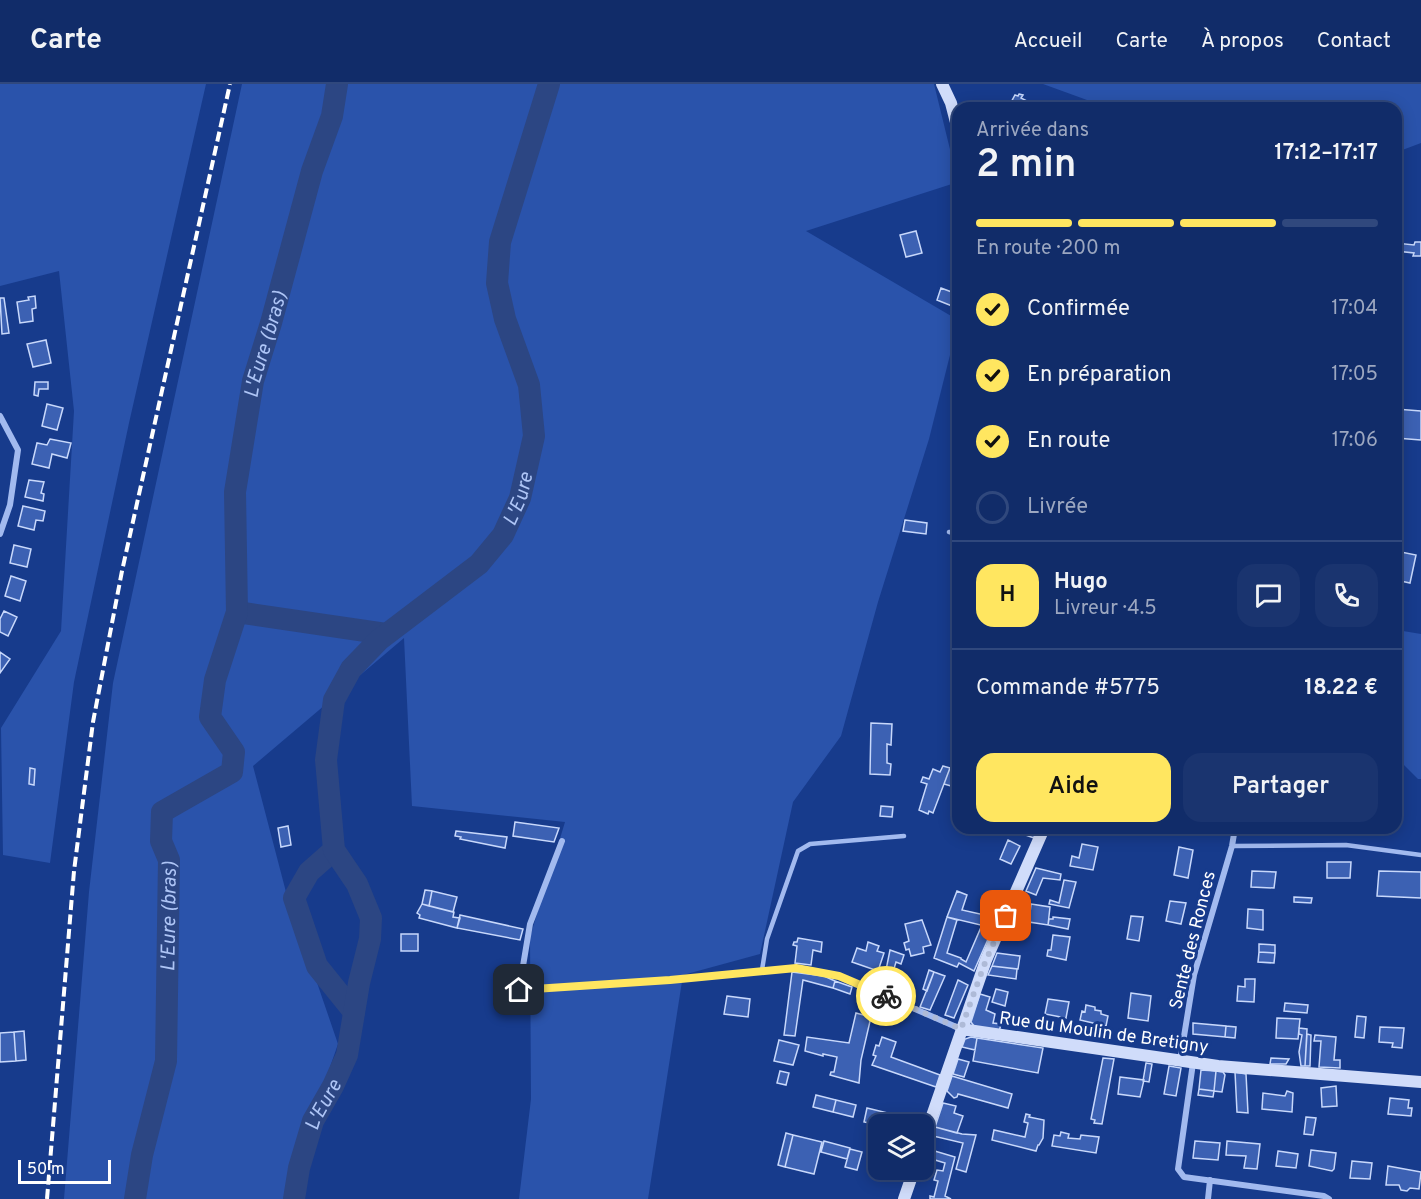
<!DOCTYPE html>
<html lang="fr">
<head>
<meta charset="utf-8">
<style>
  :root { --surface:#112c69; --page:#1a346f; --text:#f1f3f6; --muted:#9ca7c0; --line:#30487d; --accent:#ffe660 }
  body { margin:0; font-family:Overpass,sans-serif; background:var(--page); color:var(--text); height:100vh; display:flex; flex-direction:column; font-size:22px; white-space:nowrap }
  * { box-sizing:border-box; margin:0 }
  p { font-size:20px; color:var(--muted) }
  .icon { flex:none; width:33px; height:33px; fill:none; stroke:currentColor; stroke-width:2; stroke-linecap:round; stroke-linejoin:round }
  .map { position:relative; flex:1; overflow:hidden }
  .side { position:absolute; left:952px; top:18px; width:450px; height:732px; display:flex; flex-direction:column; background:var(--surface); border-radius:18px; box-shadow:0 3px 15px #0003,0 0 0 2px var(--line) }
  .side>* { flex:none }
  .controls { position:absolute; left:868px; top:1030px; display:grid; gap:12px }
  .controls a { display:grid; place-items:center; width:66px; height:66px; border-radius:12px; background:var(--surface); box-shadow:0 3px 15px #0003,0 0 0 2px var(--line); font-size:30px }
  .scale { position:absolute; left:18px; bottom:15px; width:93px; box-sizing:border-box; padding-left:6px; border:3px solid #fff; border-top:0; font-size:16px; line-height:21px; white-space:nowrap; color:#fff; -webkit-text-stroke:4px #173b8c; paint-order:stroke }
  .pin { position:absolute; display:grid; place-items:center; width:51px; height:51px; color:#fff; margin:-26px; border-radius:12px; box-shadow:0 3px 9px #0006 }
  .courier { position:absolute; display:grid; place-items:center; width:60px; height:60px; margin:-30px; border:4px solid #ffe660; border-radius:50%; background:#fff; color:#222; box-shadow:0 2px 8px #0007 }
  .overview em { font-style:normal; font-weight:600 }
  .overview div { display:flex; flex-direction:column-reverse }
  .overview { display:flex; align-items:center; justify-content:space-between; height:102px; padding:0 24px }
  h1 { font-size:39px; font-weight:600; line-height:45px }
  .bar { display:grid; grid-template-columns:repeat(4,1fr); gap:9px 6px; align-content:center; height:72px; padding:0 24px }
  .bar i { height:8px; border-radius:4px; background:var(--line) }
  .bar .current { background:var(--accent) }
  .bar p { grid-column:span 4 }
  .line { display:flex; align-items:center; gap:15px; padding:0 24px; border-top:2px solid var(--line) }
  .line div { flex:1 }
  .round { display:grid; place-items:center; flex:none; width:63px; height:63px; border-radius:18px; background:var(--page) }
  ol { padding:0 24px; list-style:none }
  li { display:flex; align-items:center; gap:18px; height:66px }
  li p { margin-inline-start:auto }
  li .icon { padding:6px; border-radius:50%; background:var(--accent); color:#111; stroke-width:4 }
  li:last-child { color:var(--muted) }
  li i { width:33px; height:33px; border:3px solid var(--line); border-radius:50% }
  .primary-button { display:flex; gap:12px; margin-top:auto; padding:12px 24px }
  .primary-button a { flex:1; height:69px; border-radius:18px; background:var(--accent); color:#111; font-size:24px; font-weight:600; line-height:69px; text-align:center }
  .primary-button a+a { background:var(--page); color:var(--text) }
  header { display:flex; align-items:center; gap:36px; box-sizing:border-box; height:84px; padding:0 30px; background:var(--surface); border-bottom:2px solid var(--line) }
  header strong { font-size:28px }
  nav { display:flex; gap:33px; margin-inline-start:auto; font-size:21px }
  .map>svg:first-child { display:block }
  .green { fill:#2a53ab }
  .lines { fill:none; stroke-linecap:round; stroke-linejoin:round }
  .river { stroke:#2c4683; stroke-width:22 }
  .building { fill:#3c61b3; stroke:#c8d8fb; stroke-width:1.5 }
  .lane { stroke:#a2baef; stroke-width:4.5 }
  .street { stroke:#a2baef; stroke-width:6 }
  .secondary { stroke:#d0dcfa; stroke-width:12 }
  .rail { stroke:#fff; stroke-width:4; stroke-dasharray:10 4.5; stroke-linecap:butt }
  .done { stroke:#aebad7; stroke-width:6; stroke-dasharray:0 10.8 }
  .route { stroke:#ffe660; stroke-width:8 }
  .labels { text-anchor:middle; stroke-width:6; stroke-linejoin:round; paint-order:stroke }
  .street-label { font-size:18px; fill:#fff; stroke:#173b8c }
  .water-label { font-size:20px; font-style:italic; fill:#aec5f6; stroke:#173b8c }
</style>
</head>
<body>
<header>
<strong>Carte</strong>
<nav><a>Accueil</a><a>Carte</a><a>À propos</a><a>Contact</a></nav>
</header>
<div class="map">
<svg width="1421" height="1115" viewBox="0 0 1421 1115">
  <rect width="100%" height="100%" fill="#173b8c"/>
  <path class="green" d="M0 0H206L129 339 74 598 50 779 3 771 1 644 61 547 74 327 59 187 0 202Z
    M242 0H934L958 98 806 147 958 236V239L929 355 878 518 841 652 793 718 760 870 683 891 648 1115H519L531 1015 530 853 565 738 412 722 404 554 253 682 286 808 338 960 284 1115H64L89 808 113 599Z
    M1043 0H1421V59L1397 68 1396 24H1109Z
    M1397 546 1421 550V695H1418L1403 680 1397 660Z"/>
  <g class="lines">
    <g class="river">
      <path d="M237 528 386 550"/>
      <path d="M334 766 309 788 294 814 317 882 354 928"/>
      <path id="s1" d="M135 1115 142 1071 166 977 169 776 161 757 162 728 232 688 234 668 210 633 215 596 237 528 235 408 253 297 271 239 312 87 332 32 337 0"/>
      <path id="s2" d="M294 1115 299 1084 313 1037 333 1002 347 971 359 899 370 855 371 834 357 800 334 766 326 676 334 616 351 585 379 556 479 480 503 451 520 414 534 352 529 301 505 235 497 199 500 158 549 0"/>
    </g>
  </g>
  <path class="building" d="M1019 10 1023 11 1021 14 1027 17 1023 24H1008L1015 11 1018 12Z
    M916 147 922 169 906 173 900 151Z
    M1415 158H1421V172H1413L1414 169 1396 167V159L1414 161Z
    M941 204 957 210 952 222 937 216Z
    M35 212 36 224 32 225 33 237 20 239 17 218 29 216 28 213Z
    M0 214H4L9 249 2 250Z
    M46 256 51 279 33 283 27 260Z
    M35 298H48V305H39L38 312 34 311Z
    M47 320 63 324 57 346 42 342Z
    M1396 325 1421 327V356L1396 354Z
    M50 355 71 359 67 374 52 370 49 384 32 380 37 359 47 361Z
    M29 396 44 398 41 409 44 410 43 417 25 413Z
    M23 422 45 427 43 437 36 436 34 446 18 442Z
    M905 436 927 439 926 450 903 447Z
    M14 461 31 465 27 483 10 479Z
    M1396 467 1416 471 1410 499 1396 496Z
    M11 492 26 497 20 517 5 512Z
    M4 527 17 533 8 552 0 548V535Z
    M0 568 10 575 0 589Z
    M871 639 892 640 891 661 887 660V679L891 680 890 691 870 690Z
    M943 682 950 684 933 729 929 727 928 730 919 726 927 700 921 698 923 693 929 695 933 685 940 688Z
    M30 684 35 685 34 701 29 700Z
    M950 684 958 686V704L944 700Z
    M881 722 893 723 892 733 880 732Z
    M515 738 559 744 554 758 513 752Z
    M288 742 291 761 281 763 278 744Z
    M1005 744H1036L1034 754Z
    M456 747 507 753 505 764 460 755 461 753 455 752Z
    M1008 756 1020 762 1011 780 1000 775Z
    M1082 760 1098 763 1093 786 1070 782 1072 772 1079 774Z
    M1179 763 1193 766 1188 794 1174 791Z
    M1327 778H1351L1350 794H1327Z
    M1036 784 1061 790 1060 796 1043 794 1036 811 1026 807Z
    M1252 787 1276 788 1274 804 1251 803Z
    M1379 787 1421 788V814L1377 812Z
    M1064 796 1076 798 1069 824 1049 820 1050 816 1059 819Z
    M425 806 432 807 429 822 422 820Z
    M432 807 457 813 453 828 429 822Z
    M957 807 967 811 962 826 998 834 993 844 947 833Z
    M1294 813 1312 814 1311 819 1294 818Z
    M1170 817 1186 819 1181 840 1166 837Z
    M422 820 454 828 453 833 460 834 457 844 419 834 420 831 417 829Z
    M1031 820 1050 823 1048 841 1029 838Z
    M1248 825 1263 826V846L1247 844Z
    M460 831 523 845 520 856 457 844Z
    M1131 832 1143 833 1139 857 1127 855Z
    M947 833 957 836 947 869 961 874V875L966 878 982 841 993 844 974 887 959 879 957 883 934 874Z
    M1053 833 1070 835 1068 845 1048 841 1049 835H1053Z
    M922 836 931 861 923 863 924 869 911 872 909 865 906 866 904 859 909 857 905 840Z
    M401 850H418V867H401Z
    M1053 851 1070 853 1066 876 1047 872 1048 866H1051Z
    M798 854 822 858 821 868 813 866 811 881 795 879 797 862 793 861 794 858H797Z
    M868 858 879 862 877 867 884 869 878 887 852 878 857 864 866 867Z
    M1259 860 1275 861V869L1259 868Z
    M890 866 904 871 901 880 896 878 893 888 886 886Z
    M1259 868 1275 869 1274 879 1258 878Z
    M997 869 1020 872 1018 885 992 882Z
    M992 882 1017 885 1016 895 988 891Z
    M929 886 934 888 927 907 923 905Z
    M792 888 824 892 835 897 833 904 803 896 795 952 784 951Z
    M934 888 945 892 930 926 920 923Z
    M1245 895H1255L1254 918 1237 917 1238 902 1245 903Z
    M958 896 968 901 954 934 945 931Z
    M835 897 852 903 850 910 833 904Z
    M996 905 1008 908 1005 922 992 918Z
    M1131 909 1151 912 1148 937 1128 934Z
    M980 910 990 913 986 926 995 930 993 939 1001 940 999 948 974 942 971 938Z
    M727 912 750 915 748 933 724 930Z
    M1048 915 1069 918 1066 934 1045 930Z
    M1285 919 1308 921 1307 929 1284 927Z
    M1086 921 1095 923V926L1101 927V930L1108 932 1106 942 1080 936 1082 927 1085 928Z
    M856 929 871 933 861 976 859 999 830 991 831 988H834L837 973 823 970V972L805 967 807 953 849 959Z
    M1357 932 1366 933 1364 954 1355 953Z
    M1277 934 1300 935 1298 955 1276 954Z
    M1193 939 1226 942 1225 953 1193 950Z
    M1226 942 1236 943 1235 954 1225 953Z
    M1380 943 1404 944 1402 964 1392 963 1393 959 1379 958Z
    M1299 944 1307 945 1305 982H1301L1299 968 1302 951 1299 950Z
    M24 947 26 976 16 977 14 948Z
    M14 948 16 977 0 978V949Z
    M1307 950 1311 951 1310 982H1305Z
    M1315 951 1336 953 1334 976H1340V984L1319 983 1321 957H1314Z
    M882 953 896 958 891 973 940 991 936 1003 872 981 876 972 873 971 876 961 879 962Z
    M971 953 977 954 975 966 962 963 965 955Z
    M977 954 1043 964 1038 989 973 977Z
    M779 956 799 961 793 981 774 977Z
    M1103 974 1114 975 1102 1040 1094 1039 1095 1036 1091 1035Z
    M1271 974 1289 975 1286 980H1270Z
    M958 975 969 978 964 993 953 990Z
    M1146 979 1152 980 1149 998 1143 997Z
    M1169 982 1181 984 1176 1012 1164 1010Z
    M1201 986 1216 987 1214 1007 1199 1005Z
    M780 987 789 989 786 1001 777 999Z
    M1216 987 1223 988 1225 991 1222 1008 1214 1007Z
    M1235 988 1246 990 1248 1029 1237 1028Z
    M952 992 1012 1010 1008 1024 958 1010 957 1013 954 1014 947 1007Z
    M1120 993 1144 996 1140 1013 1118 1010Z
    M1336 1002 1337 1022 1322 1023 1321 1004Z
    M1199 1005 1214 1007 1213 1013 1198 1011Z
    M1287 1007 1293 1009 1292 1028 1262 1025 1263 1009 1285 1012Z
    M816 1011 836 1016 833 1028 813 1023Z
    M1390 1014 1409 1016 1408 1024H1412L1411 1032 1388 1030Z
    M836 1016 856 1021 853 1033 833 1028Z
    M943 1019 956 1022 954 1029 963 1032 957 1049 935 1043Z
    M867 1024 892 1030 890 1041H879L864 1038Z
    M892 1030 905 1033 903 1041H890Z
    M1026 1030 1030 1031 1029 1033 1044 1036 1043 1054 1039 1061H1038L1036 1067 992 1056 994 1046 1025 1053 1028 1039 1024 1038Z
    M1306 1033 1316 1034 1313 1051 1304 1050Z
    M935 1043 962 1050 976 1051 966 1088 956 1085 963 1059 933 1052Z
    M1061 1048 1069 1050 1068 1054 1080 1055 1081 1051 1099 1053 1096 1069 1052 1062 1054 1051 1060 1052Z
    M786 1049 793 1051 785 1083 778 1081Z
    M793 1051 822 1058 814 1090 785 1083Z
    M824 1057 850 1064 847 1075 821 1068Z
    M1195 1057 1220 1059 1218 1076 1193 1074Z
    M1227 1057 1260 1060 1257 1085 1244 1084 1246 1072 1226 1071Z
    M850 1065 862 1068 857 1086 845 1083Z
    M928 1065 955 1073 945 1112 951 1115H930V1112L934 1113 938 1097 934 1096 937 1086 943 1087 945 1079 935 1076 934 1079 924 1077Z
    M1311 1066 1336 1069 1334 1085 1332 1087 1309 1082Z
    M1278 1067 1298 1070 1296 1084 1276 1082Z
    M1352 1077 1372 1079 1370 1095 1350 1094Z
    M1388 1082 1421 1088 1419 1105 1410 1104 1407 1107 1401 1106 1399 1101H1386Z"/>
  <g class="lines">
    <path class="lane" d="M949 448 958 450
      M1232 762 1346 761 1421 771
      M762 886 767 855 798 767 810 760 904 752"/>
    <path class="street" d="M1396 94 1400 84
      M0 332 18 366 10 421 0 450
      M562 757 530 840 519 906 670 896 796 884 839 892 961 945
      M1180 977 1194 891 1232 762 1235 744
      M1193 979 1178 1085 1184 1093 1324 1112 1329 1115
      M1208 1115 1210 1096"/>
    <path class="secondary" d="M942 0 951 19 958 46
      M961 945 1218 982 1421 998
      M924 1055 986 876 1044 744
      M904 1115 914 1086"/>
    <path class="rail" d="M47 1115 74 787 93 638 122 487 230 0"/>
  </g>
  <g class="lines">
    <path class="done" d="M886 912 961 945 986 876 1006 832"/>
    <path class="route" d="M519 906 670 896 796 884 839 892 886 912"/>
  </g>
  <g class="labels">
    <g class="street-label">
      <text transform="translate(1192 856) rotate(-76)" y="6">Sente des Ronces</text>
      <text transform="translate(1104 948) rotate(8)" y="6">Rue du Moulin de Bretigny</text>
    </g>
    <g class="water-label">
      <text dy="7" stroke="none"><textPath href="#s1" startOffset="915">L'Eure (bras)</textPath></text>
      <text dy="7" stroke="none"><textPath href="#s2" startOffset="801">L'Eure</textPath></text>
      <text dy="7" stroke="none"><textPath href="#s1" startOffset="286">L'Eure (bras)</textPath></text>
      <text dy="7" stroke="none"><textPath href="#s2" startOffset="99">L'Eure</textPath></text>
    </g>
  </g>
</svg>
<div class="controls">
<a><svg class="icon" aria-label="layers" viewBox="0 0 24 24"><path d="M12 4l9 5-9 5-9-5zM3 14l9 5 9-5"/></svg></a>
</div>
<div class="scale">50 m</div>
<div class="pin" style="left:1006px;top:832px;background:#ea580c"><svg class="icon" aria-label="bag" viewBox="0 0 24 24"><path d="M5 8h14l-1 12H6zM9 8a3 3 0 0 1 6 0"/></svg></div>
<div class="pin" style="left:519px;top:906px;background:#1f2937"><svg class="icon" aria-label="home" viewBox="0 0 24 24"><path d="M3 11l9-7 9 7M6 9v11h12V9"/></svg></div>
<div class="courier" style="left:886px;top:912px"><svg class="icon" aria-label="bike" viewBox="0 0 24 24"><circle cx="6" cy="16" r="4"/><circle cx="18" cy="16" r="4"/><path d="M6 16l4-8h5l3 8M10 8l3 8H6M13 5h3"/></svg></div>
<section class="side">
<div class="overview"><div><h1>2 min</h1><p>Arrivée dans</p></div><em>17:12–17:17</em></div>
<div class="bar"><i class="current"></i><i class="current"></i><i class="current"></i><i></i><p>En route · 200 m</p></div>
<ol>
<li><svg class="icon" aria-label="check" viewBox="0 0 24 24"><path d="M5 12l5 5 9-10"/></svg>Confirmée<p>17:04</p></li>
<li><svg class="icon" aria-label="check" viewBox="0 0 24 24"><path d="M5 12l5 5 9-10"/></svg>En préparation<p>17:05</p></li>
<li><svg class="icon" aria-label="check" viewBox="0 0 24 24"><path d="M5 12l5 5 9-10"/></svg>En route<p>17:06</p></li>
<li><i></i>Livrée</li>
</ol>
<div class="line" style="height:108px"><b class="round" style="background:var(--accent);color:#111">H</b><div><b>Hugo</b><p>Livreur · 4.5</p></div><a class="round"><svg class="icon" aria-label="chat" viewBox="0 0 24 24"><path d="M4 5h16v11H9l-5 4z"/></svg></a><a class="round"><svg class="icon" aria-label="phone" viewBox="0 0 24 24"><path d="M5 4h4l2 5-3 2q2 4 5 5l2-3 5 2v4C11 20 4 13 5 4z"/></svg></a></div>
<div class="line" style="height:78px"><div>Commande #5775</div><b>18.22 €</b></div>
<div class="primary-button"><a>Aide</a><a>Partager</a></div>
</section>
</div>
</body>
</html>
